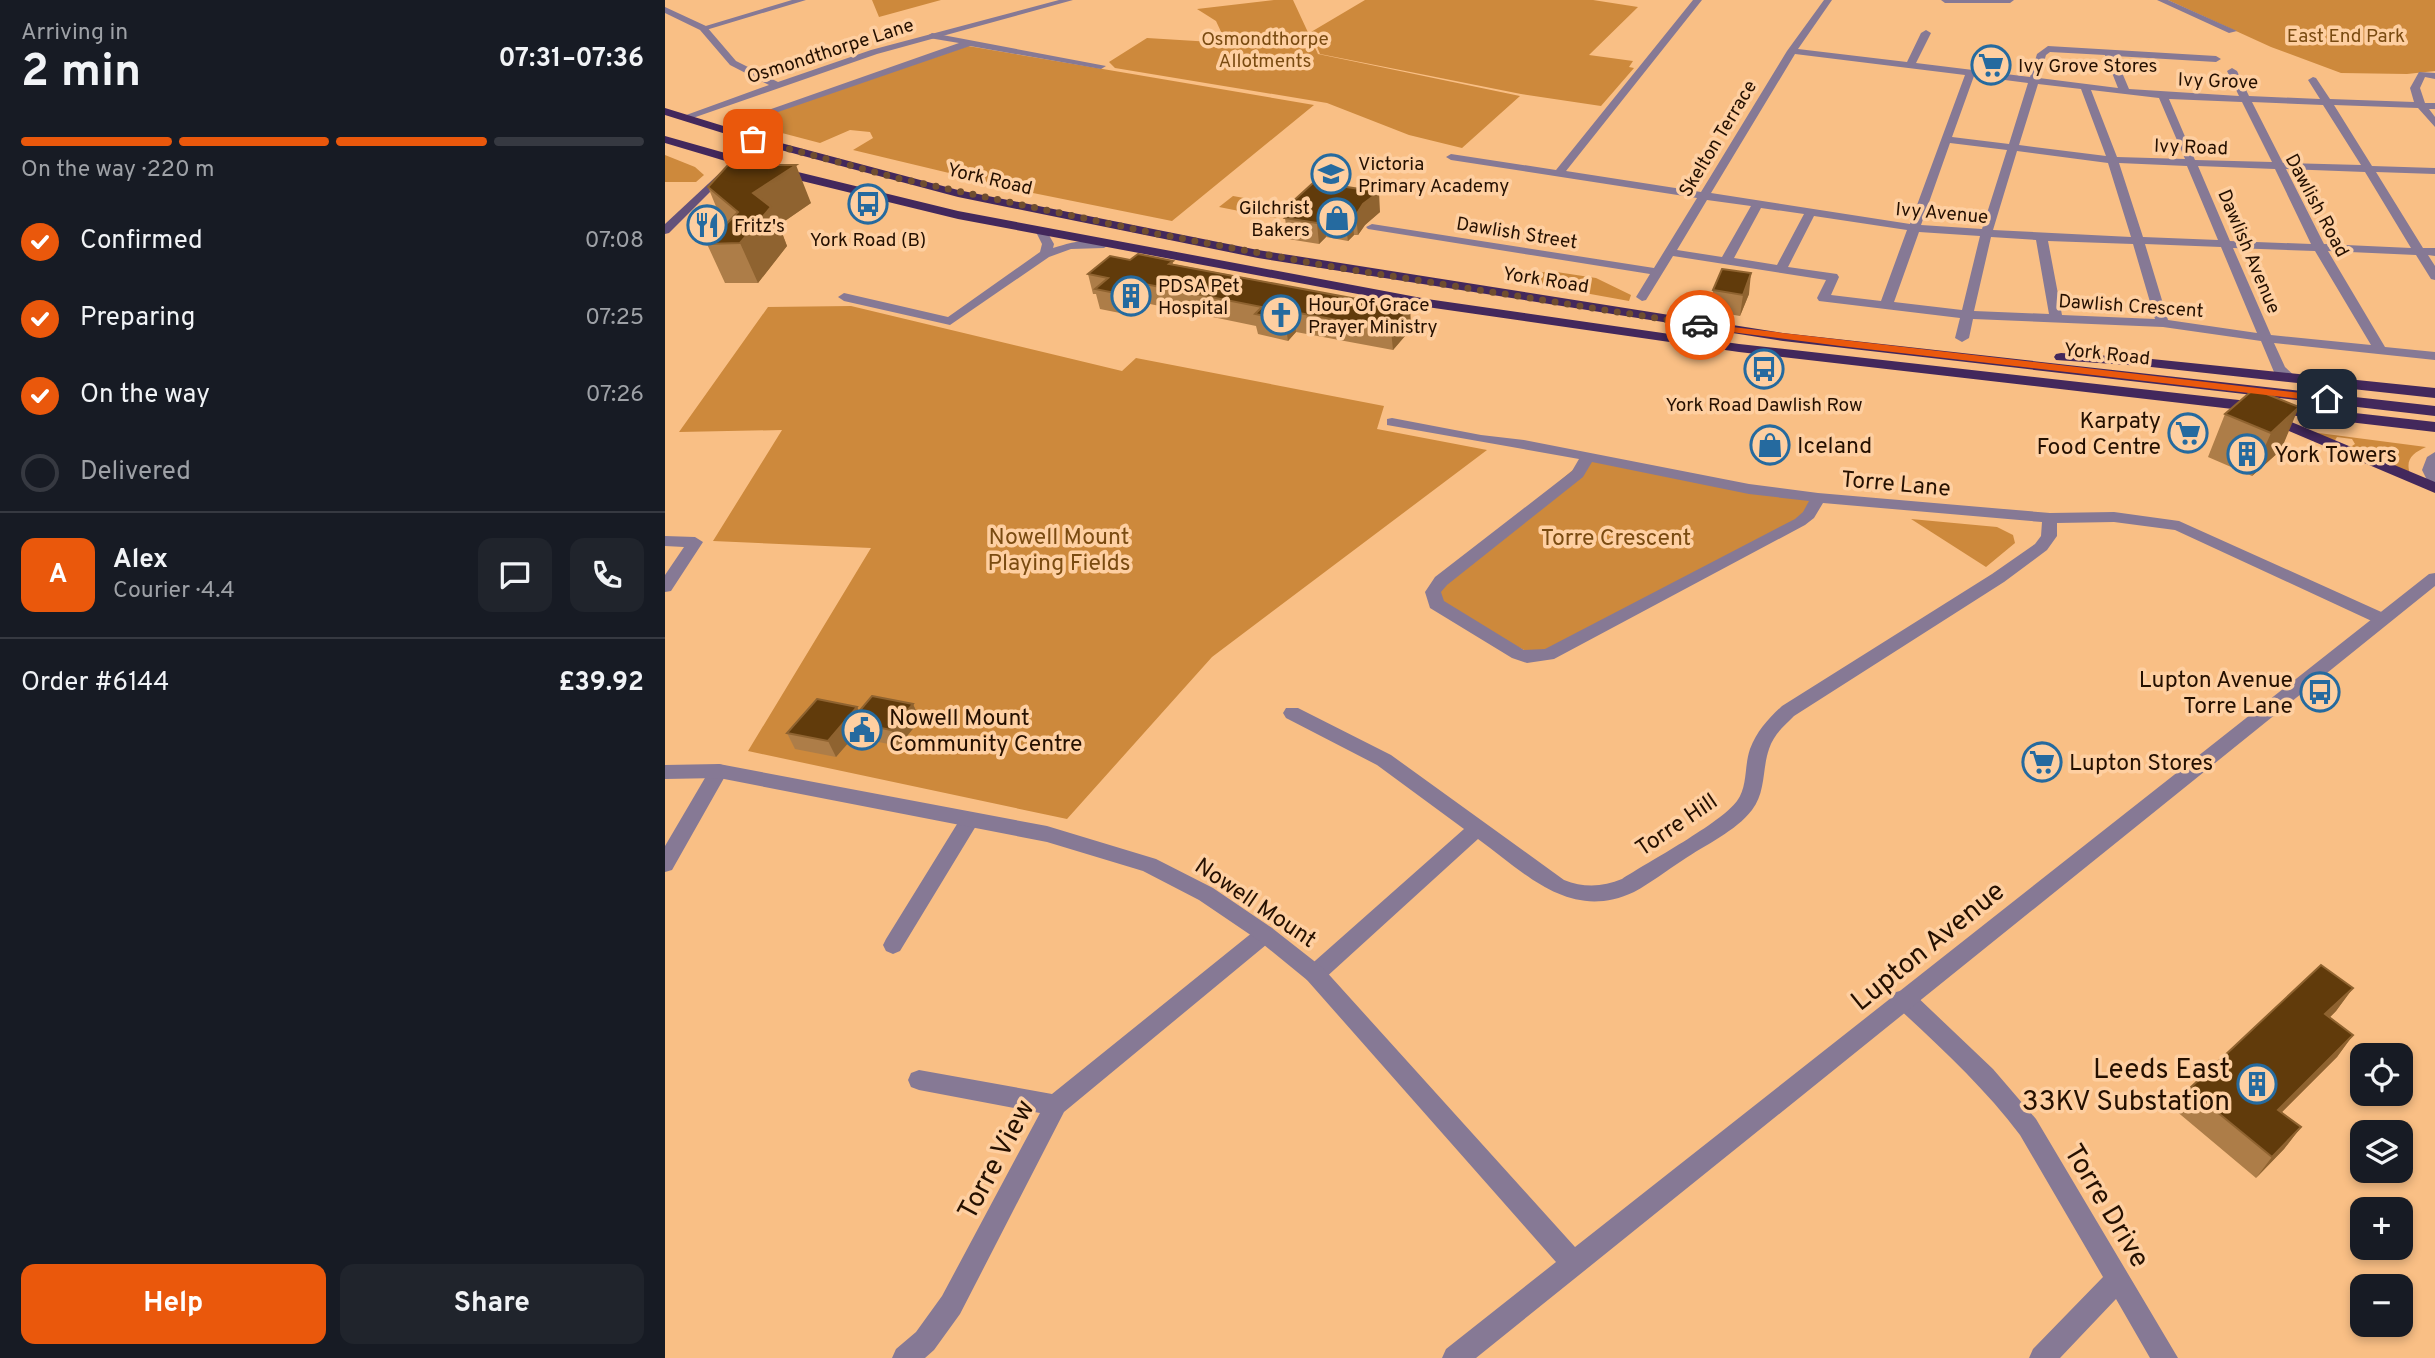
<!DOCTYPE html>
<html lang="en">
<head>
<meta charset="utf-8">
<style>
  :root { --surface:#171b24; --page:#20242c; --text:#f1f3f6; --muted:#9ea1a6; --line:#363941; --accent:#ea580c }
  body { margin:0; font-family:Overpass,sans-serif; background:var(--page); color:var(--text); height:100vh; display:flex; flex-direction:column; font-size:26px; white-space:nowrap }
  * { box-sizing:border-box; margin:0 }
  p { font-size:23px; color:var(--muted) }
  .icon { flex:none; width:38px; height:38px; fill:none; stroke:currentColor; stroke-width:2; stroke-linecap:round; stroke-linejoin:round }
  .map { position:relative; flex:1; overflow:hidden }
  .side { display:flex; flex-direction:column; background:var(--surface); width:665px }
  .side>* { flex:none }
  .fabs { position:absolute; left:1685px; top:1043px; display:grid; gap:14px }
  .fabs a { display:grid; place-items:center; width:63px; height:63px; border-radius:14px; background:var(--surface); box-shadow:0 4px 10px #0003; font-size:35px }
  .pin { position:absolute; display:grid; place-items:center; width:60px; height:60px; color:#fff; margin:-30px; border-radius:14px; box-shadow:0 4px 10px #0006 }
  .courier { position:absolute; display:grid; place-items:center; width:70px; height:70px; margin:-35px; border:5px solid #ea580c; border-radius:50%; background:#fff; color:#222; box-shadow:0 2px 9px #0007 }
  .summary em { font-style:normal; font-weight:700 }
  .summary div { display:flex; flex-direction:column-reverse }
  .summary { display:flex; align-items:center; justify-content:space-between; height:119px; padding:0 21px }
  h1 { font-size:46px; font-weight:700; line-height:52px }
  .bar { display:grid; grid-template-columns:repeat(4,1fr); gap:10px 7px; align-content:center; height:84px; padding:0 21px }
  .bar i { height:9px; border-radius:5px; background:var(--line) }
  .bar .on { background:var(--accent) }
  .bar p { grid-column:span 4 }
  .line { display:flex; align-items:center; gap:18px; padding:0 21px; border-top:2px solid var(--line) }
  .line div { flex:1 }
  .round { display:grid; place-items:center; flex:none; width:74px; height:74px; border-radius:14px; background:var(--page) }
  ol { padding:0 21px; list-style:none }
  li { display:flex; align-items:center; gap:21px; height:77px }
  li p { margin-inline-start:auto }
  li .icon { padding:7px; border-radius:50%; background:var(--accent); color:#fff; stroke-width:4 }
  li:last-child { color:var(--muted) }
  li i { width:38px; height:38px; border:4px solid var(--line); border-radius:50% }
  .button { display:flex; gap:14px; margin-top:auto; padding:14px 21px }
  .button a { flex:1; height:80px; border-radius:14px; background:var(--accent); color:#fff; font-size:28px; font-weight:700; line-height:80px; text-align:center }
  .button a+a { background:var(--page); color:var(--text) }
  main { display:flex; flex:1; min-height:0 }
  .map>svg:first-child { display:block }
  .green { fill:#cd893c }
  .lines { fill:none; stroke-linecap:round; stroke-linejoin:round }
  .minor { fill:#867995; fill-rule:evenodd }
  .tertiary { fill:#867995; fill-rule:evenodd }
  .secondary { fill:#64517a; fill-rule:evenodd }
  .trunk { fill:#43285c; fill-rule:evenodd }
  .wall { fill:#ad7d48 }
  .shaded-wall { fill:#8f6330 }
  .building { fill:#613b0b; stroke:#8f6330; stroke-width:2 }
  .route { fill:#ea580c }
  .done { stroke:#6f4d2f; stroke-width:7; stroke-dasharray:0 12.6 }
  .labels { text-anchor:middle; stroke-width:7; stroke-linejoin:round; paint-order:stroke }
  .far-park-label { font-size:19px; fill:#7a4b11; stroke:#fecfa1 }
  .far-street-label { font-size:19px; fill:#251000; stroke:#fecfa1 }
  .far-poi-label { font-size:19px; fill:#251000; stroke:#fecfa1; text-anchor:start }
  .poi-label { font-size:23px; fill:#251000; stroke:#fecfa1; text-anchor:start }
  .street-label { font-size:23px; fill:#251000; stroke:#fecfa1 }
  .park-label { font-size:23px; fill:#7a4b11; stroke:#fecfa1 }
  .near-street-label { font-size:28px; fill:#251000; stroke:#fecfa1 }
  .near-poi-label { font-size:28px; fill:#251000; stroke:#fecfa1; text-anchor:end }
</style>
</head>
<body>
<main>
<section class="side">
<div class="summary"><div><h1>2 min</h1><p>Arriving in</p></div><em>07:31–07:36</em></div>
<div class="bar"><i class="on"></i><i class="on"></i><i class="on"></i><i></i><p>On the way · 220 m</p></div>
<ol>
<li><svg class="icon" aria-label="check" viewBox="0 0 24 24"><path d="M5 12l5 5 9-10"/></svg>Confirmed<p>07:08</p></li>
<li><svg class="icon" aria-label="check" viewBox="0 0 24 24"><path d="M5 12l5 5 9-10"/></svg>Preparing<p>07:25</p></li>
<li><svg class="icon" aria-label="check" viewBox="0 0 24 24"><path d="M5 12l5 5 9-10"/></svg>On the way<p>07:26</p></li>
<li><i></i>Delivered</li>
</ol>
<div class="line" style="height:126px"><b class="round" style="background:var(--accent);color:#fff">A</b><div><b>Alex</b><p>Courier · 4.4</p></div><a class="round"><svg class="icon" aria-label="chat" viewBox="0 0 24 24"><path d="M4 5h16v11H9l-5 4z"/></svg></a><a class="round"><svg class="icon" aria-label="phone" viewBox="0 0 24 24"><path d="M5 4h4l2 5-3 2q2 4 5 5l2-3 5 2v4C11 20 4 13 5 4z"/></svg></a></div>
<div class="line" style="height:91px"><div>Order #6144</div><b>£39.92</b></div>
<div class="button"><a>Help</a><a>Share</a></div>
</section>
<div class="map">
<svg width="1770" height="1358" viewBox="0 0 1770 1358">
  <rect width="100%" height="100%" fill="#f9bf85"/>
  <path class="green" d="M207 0H276L214 17Z
    M609 0H628L653 54 855 96 797 148 744 135 662 103 450 68 444 62 482 38 547 42 558 36 551 21 532 9Z
    M700 0H928L973 7 924 55 968 61 964 67 969 68 936 106 856 94 655 54 646 32Z
    M1503 0H1770V71L1742 74 1676 73 1606 47Z
    M303 46 649 105 507 221 368 193 188 150 208 138 205 132 185 130 155 143 79 123Z
    M0 155 30 167 39 175 31 182H0Z
    M568 196 623 206 610 218 554 207Z
    M885 271 931 278 966 295 964 301 842 279Z
    M186 306 457 371 471 358 719 406 712 429 822 450 547 657 402 819 83 751 206 548 48 541 117 430 14 432 103 307Z
    M1646 432 1761 447C1748 453 1740 459 1745 474L1684 448 1690 444 1687 439 1672 437 1669 442Z
    M922 458 1153 498 1144 515 873 657 777 609 771 586Z
    M1246 519 1332 527 1348 535 1350 543 1321 567Z"/>
  <g class="lines">
    <path class="minor" d="M127 0H141L41 30 34 28Z
      M1028 0H1037L901 171 1036 192 1122 51 1159 0H1167L1133 49 1242 62 1256 33 1261 30 1266 33 1251 63 1365 77 1372 54 1383 46 1551 56 1556 59 1551 62 1450 56 1464 89 1574 96 1562 71 1567 68 1572 71 1584 96 1655 99 1643 80 1648 77 1651 78 1665 99 1749 102 1745 88 1754 72 1770 73V79L1760 77 1755 88 1760 103H1770V109H1764L1770 117V127L1753 108 1669 105 1707 166 1770 168V174L1711 172 1758 248H1770V256L1763 255 1770 266V280L1766 279 1751 255 1663 251 1720 347 1770 352V360L1609 343 1620 367 1632 378 1625 382 1609 372 1596 341 1498 327 1308 319 1304 338 1297 342 1290 338 1295 318 1154 301 1152 298 1161 280 1008 256 981 300 977 301 971 297 985 274 703 229 701 227 707 224 989 268 1032 198 786 160 781 157 786 154 891 170ZM1385 52 1440 55 1453 88 1374 78 1381 55ZM1130 54 1300 75 1245 224 1046 193ZM1309 76 1363 83 1344 144 1287 137ZM1373 84 1416 89 1441 156 1354 145ZM1426 90 1494 98 1520 159 1452 157ZM1504 99 1577 102 1607 162 1530 160ZM1587 102 1658 105 1696 165 1618 163ZM1285 143 1342 150 1317 229 1256 225ZM1352 151 1443 163 1466 237 1328 230ZM1454 163 1522 166 1553 240 1478 237ZM1533 166 1610 169 1646 244 1565 241ZM1621 169 1700 172 1746 248 1659 244ZM1042 200 1086 206 1057 257 1012 250ZM1096 208 1139 214 1112 265 1069 258ZM1149 216 1242 230 1216 301 1166 295 1174 277 1172 274 1123 267ZM1254 232 1315 236 1297 310 1229 302ZM1326 237 1371 240 1384 314 1309 311ZM1383 241 1468 244 1490 319 1397 315ZM1480 244 1556 247 1592 333 1503 320ZM1568 248 1650 251 1706 345 1606 335Z
      M1276 0H1349L1345 3H1280Z
      M1492 0H1503L1572 31 1564 33Z
      M267 33 441 66 436 69 305 46 58 131 49 129 294 43 264 38 262 36Z
      M373 230H381L389 244 388 248C403 243 432 235 445 244L439 248 406 249 384 257 285 325 179 301 173 297 179 293 283 317 375 252 377 244 371 232Z
      M727 418 816 435 859 440 1084 484 1153 493 1385 513 1449 512 1514 521 1723 615 1725 619 1717 625 1711 623 1510 530 1449 522 1392 523V536L1382 550 1339 582 1129 716C1119 726 1109 734 1104 749 1097 769 1101 792 1087 810 1071 831 1040 845 1018 860 1002 870 986 883 969 892 905 922 861 874 813 839L658 980 650 983 642 980 639 974 642 968 799 829 712 765 621 718 618 713 621 708H633L726 755 899 880C919 888 938 887 957 879 983 862 1056 823 1072 801 1083 786 1079 766 1085 749 1092 731 1103 719 1117 706L1327 574 1370 544 1376 536 1377 522 1158 503 1149 518 1140 525 889 659 862 663 847 658 765 608 760 592 770 577 907 471 914 459 722 425V419ZM927 462 1084 494 1144 501 1138 512 1130 519 880 649 859 650 779 601 776 592 782 585 918 477Z
      M0 536 30 537 38 542 6 591 0 592V575L19 547 0 546Z
      M54 764 61 766 63 771 7 870 0 872V846L47 766Z
      M304 814 311 816 314 821 235 951 228 954 221 951 218 945 221 939 297 816Z
      M600 925 607 928 610 934 607 940 399 1112 295 1314 269 1350 260 1358H227L231 1349 251 1332 277 1296 375 1113 254 1090 246 1087 243 1080 246 1073 254 1070 387 1094 593 928Z
      M1239 990 1247 992 1328 1069 1371 1119 1513 1358H1485L1451 1299 1395 1358H1364L1368 1349 1438 1277 1355 1135C1319 1087 1275 1047 1231 1006L1228 999 1231 992Z"/>
    <path class="tertiary" d="M394 0H408L212 54 22 120 13 118 104 85 65 65 35 30 0 13V7L41 26 71 61 113 82 206 50Z
      M1770 452V487L1765 486 1757 470 1762 457Z
      M1770 573V586L811 1358H777L781 1349 891 1262 642 980 593 940 534 900 478 871 382 842 54 778 0 779V765L54 764 382 826 491 859 548 888 607 928 658 968 910 1247 1764 574Z"/>
    <path class="secondary" d="M58 170 63 173 62 175 4 233 0 234V224Z"/>
    <path class="trunk" d="M0 108 101 139 293 190 593 250 1118 333 1770 406V416L1118 341 593 258 293 197 93 144 0 115Z
      M0 136 92 162 293 211 762 299 1074 344 1770 422V432L1605 413 1770 482V493L1598 420 1595 417 1602 413 1074 352 762 307 293 219 84 168 0 143Z
      M1396 353 1477 358 1770 388V398L1477 366 1391 360 1389 357 1391 354Z"/>
  </g>
  <path class="wall" d="M43 187 146 203 114 225 122 246 93 283H60L42 244 59 226Z
    M625 204 715 212 700 225 693 235H689L683 241 661 237 654 244 623 239 620 218 626 213Z
    M465 260 508 261V264L745 309 746 329 728 350 631 332 623 341 593 334 591 326 485 304 470 316 435 309 431 294H428L423 274Z
    M1048 290 1084 294 1075 316 1046 311Z
    M1589 389 1616 450 1587 476 1543 457 1560 414Z
    M248 704 255 720 234 746 193 738 191 734 171 757 130 749 122 733 192 707 194 711Z
    M1688 988 1671 1011 1665 1017 1688 1035 1672 1057 1617 1112 1636 1127 1619 1149 1591 1178 1510 1110 1524 1089Z"/>
  <path class="shaded-wall" d="M131 165 146 203 114 225 122 246 93 283 75 243 88 193Z
    M714 192 715 212 700 225 693 235 691 215 698 204Z
    M687 214 689 235 683 241 680 221Z
    M659 217 661 237 654 244 652 223Z
    M1086 273 1084 294 1075 316 1078 295Z
    M480 284 485 304 470 316 465 296Z
    M745 309 746 329 728 350 726 330Z
    M629 312 631 332 623 341 620 320Z
    M1634 407 1616 450 1587 476 1606 433Z
    M248 704 255 720 234 746 226 730Z
    M192 707 200 723 185 722 191 734 171 757 163 741Z
    M1688 988 1671 1011 1645 1037 1660 1014Z
    M1688 1035 1672 1057 1598 1131 1613 1110Z
    M1636 1127 1619 1149 1591 1178 1607 1157Z"/>
  <path class="building" d="M63 165H131L88 193 106 207 75 243 42 244 73 212 43 187Z
    M649 182 714 192 698 204 691 215 687 214 680 221 659 217 652 223 620 218 635 205 625 204Z
    M473 254 508 261 504 264 745 309 726 330 629 312 620 320 590 314 597 307 480 284 465 296 430 289 443 278 423 274 445 256 465 260Z
    M1057 269 1086 273 1078 295 1048 290Z
    M1589 389 1634 407 1606 433 1560 414Z
    M207 696 248 704 226 730 185 722Z
    M152 699 192 707 163 741 122 733Z
    M1656 965 1688 988 1660 1014 1688 1035 1613 1110 1636 1127 1607 1157 1524 1089Z"/>
  <path class="route" d="M1032 323 1662 396 1666 399 1662 402 1175 346 1035 328Z"/>
  <g class="lines">
    <path class="done" d="M88 139 232 178 488 233 663 266 1035 325"/>
  </g>
  <defs>
    <g id="supermarket-ring" transform="scale(2.0125)"><circle r="9.5" fill="#fecfa1" stroke="#256a9f" stroke-width="1.5"/><path d="M-6-5.5h2.5l.6 2H6L4.5 2H-2.5L-4.4-4H-6ZM-1.5 3.2a1.3 1.3 0 1 0 .1 0ZM3 3.2a1.3 1.3 0 1 0 .1 0Z" fill="#256a9f"/></g>
    <g id="school-ring" transform="scale(2.0125)"><circle r="9.5" fill="#fecfa1" stroke="#256a9f" stroke-width="1.5"/><path d="M0-5L7-2L0 1L-7-2ZM-4 1L0 2.5L4 1V4Q0 6-4 4Z" fill="#256a9f"/></g>
    <g id="bus-ring" transform="scale(2.0125)"><circle r="9.5" fill="#fecfa1" stroke="#256a9f" stroke-width="1.5"/><path d="M-5-6H5V4H4V6H2V4H-2V6H-4V4H-5ZM-3.5-4V0h7V-4ZM-3.5 1.2v1.5H-2V1.2ZM2 1.2v1.5H3.5V1.2Z" fill="#256a9f"/></g>
    <g id="shop-ring" transform="scale(2.0125)"><circle r="9.5" fill="#fecfa1" stroke="#256a9f" stroke-width="1.5"/><path d="M-5-2.5h2.3a2.7 3.5 0 0 1 5.4 0H5L5.5 6h-11ZM-1.5-2.5h3a1.5 2.3 0 0 0-3 0Z" fill="#256a9f"/></g>
    <g id="restaurant-ring" transform="scale(2.0125)"><circle r="9.5" fill="#fecfa1" stroke="#256a9f" stroke-width="1.5"/><path d="M-5-6h1v4h1v-4h1v4h1v-4h1v5L-1.5 .5V6h-2V.5L-5-1ZM5-6V6H3V1.5H1.5Q1.5-4 5-6Z" fill="#256a9f"/></g>
    <g id="building-ring" transform="scale(2.0125)"><circle r="9.5" fill="#fecfa1" stroke="#256a9f" stroke-width="1.5"/><path d="M-4-6H4V6H1V3H-1V6H-4ZM-2.5-4.3h1.7v1.8h-1.7ZM.8-4.3h1.7v1.8H.8ZM-2.5-1h1.7V.8h-1.7ZM.8-1h1.7V.8H.8Z" fill="#256a9f"/></g>
    <g id="church-ring" transform="scale(2.0125)"><circle r="9.5" fill="#fecfa1" stroke="#256a9f" stroke-width="1.5"/><path d="M-1.2-6h2.4v3.5h3.3v2.4h-3.3V6h-2.4V-.1h-3.3v-2.4h3.3Z" fill="#256a9f"/></g>
    <g id="civic-ring" transform="scale(2.0125)"><circle r="9.5" fill="#fecfa1" stroke="#256a9f" stroke-width="1.5"/><path d="M-.6-6.5H3V-4.5H.6V-3L4-1V1h2V6H-6V1h2V-1L-.6-3ZM-1.2 2.5V6h2.4V2.5Z" fill="#256a9f"/></g>
  </defs>
  <g fill-rule="evenodd">
    <use href="#supermarket-ring" x="1326" y="65"/>
    <use href="#school-ring" x="666" y="174"/>
    <use href="#bus-ring" x="203" y="204"/>
    <use href="#shop-ring" x="672" y="218"/>
    <use href="#restaurant-ring" x="42" y="225"/>
    <use href="#building-ring" x="466" y="296"/>
    <use href="#church-ring" x="616" y="315"/>
    <use href="#bus-ring" x="1099" y="369"/>
    <use href="#supermarket-ring" x="1523" y="433"/>
    <use href="#shop-ring" x="1105" y="445"/>
    <use href="#building-ring" x="1582" y="454"/>
    <use href="#bus-ring" x="1655" y="692"/>
    <use href="#civic-ring" x="197" y="730"/>
    <use href="#supermarket-ring" x="1377" y="762"/>
    <use href="#building-ring" x="1592" y="1084"/>
  </g>
  <g class="labels">
    <g class="far-park-label">
      <text x="1681" y="42">East End Park</text>
      <text x="600" y="45">Osmondthorpe<tspan x="600" dy="22">Allotments</tspan></text>
    </g>
    <g class="far-street-label">
      <text transform="translate(165 50) rotate(-18)" y="7">Osmondthorpe Lane</text>
      <text transform="translate(1553 80) rotate(2)" y="7">Ivy Grove</text>
      <text transform="translate(1052 138) rotate(-59)" y="7">Skelton Terrace</text>
      <text transform="translate(1526 146) rotate(2)" y="7">Ivy Road</text>
      <text transform="translate(325 178) rotate(13)" y="7">York Road</text>
      <text transform="translate(1653 205) rotate(62)" y="7">Dawlish Road</text>
      <text transform="translate(1277 212) rotate(5)" y="7">Ivy Avenue</text>
      <text transform="translate(852 232) rotate(9)" y="7">Dawlish Street</text>
      <text transform="translate(1585 251) rotate(67)" y="7">Dawlish Avenue</text>
      <text transform="translate(881 279) rotate(9)" y="7">York Road</text>
      <text transform="translate(1466 305) rotate(4)" y="7">Dawlish Crescent</text>
      <text transform="translate(1442 353) rotate(6)" y="7">York Road</text>
    </g>
    <g class="far-poi-label">
      <text x="1353" y="72">Ivy Grove Stores</text>
      <text x="693" y="170">Victoria<tspan x="693" dy="22">Primary Academy</tspan></text>
      <text x="645" y="214" text-anchor="end">Gilchrist<tspan x="645" dy="22">Bakers</tspan></text>
      <text x="69" y="232">Fritz's</text>
      <text x="203" y="246" text-anchor="middle">York Road (B)</text>
      <text x="493" y="292">PDSA Pet<tspan x="493" dy="22">Hospital</tspan></text>
      <text x="643" y="311">Hour Of Grace<tspan x="643" dy="22">Prayer Ministry</tspan></text>
      <text x="1099" y="411" text-anchor="middle">York Road Dawlish Row</text>
    </g>
    <g class="poi-label">
      <text x="1496" y="428" text-anchor="end">Karpaty<tspan x="1496" dy="26">Food Centre</tspan></text>
      <text x="1132" y="453">Iceland</text>
      <text x="1609" y="462">York Towers</text>
      <text x="1628" y="687" text-anchor="end">Lupton Avenue<tspan x="1628" dy="26">Torre Lane</tspan></text>
      <text x="224" y="725">Nowell Mount<tspan x="224" dy="26">Community Centre</tspan></text>
      <text x="1404" y="770">Lupton Stores</text>
    </g>
    <g class="street-label">
      <text transform="translate(1231 483) rotate(5)" y="8">Torre Lane</text>
      <text transform="translate(1011 824) rotate(-34)" y="8">Torre Hill</text>
      <text transform="translate(591 902) rotate(34)" y="8">Nowell Mount</text>
    </g>
    <g class="park-label">
      <text x="394" y="544">Nowell Mount<tspan x="394" dy="26">Playing Fields</tspan></text>
      <text x="951" y="545">Torre Crescent</text>
    </g>
    <g class="near-street-label">
      <text transform="translate(1262 945) rotate(-39)" y="10">Lupton Avenue</text>
      <text transform="translate(330 1159) rotate(-62)" y="10">Torre View</text>
      <text transform="translate(1443 1205) rotate(59)" y="10">Torre Drive</text>
    </g>
    <g class="near-poi-label">
      <text x="1565" y="1078">Leeds East<tspan x="1565" dy="32">33KV Substation</tspan></text>
    </g>
  </g>
</svg>
<div class="fabs">
<a><svg class="icon" aria-label="locate" viewBox="0 0 24 24"><circle cx="12" cy="12" r="6"/><path d="M12 2v4M12 18v4M2 12h4M18 12h4"/></svg></a>
<a><svg class="icon" aria-label="layers" viewBox="0 0 24 24"><path d="M12 4l9 5-9 5-9-5zM3 14l9 5 9-5"/></svg></a>
<a>+</a>
<a>−</a>
</div>
<div class="pin" style="left:88px;top:139px;background:#ea580c"><svg class="icon" aria-label="bag" viewBox="0 0 24 24"><path d="M5 8h14l-1 12H6zM9 8a3 3 0 0 1 6 0"/></svg></div>
<div class="pin" style="left:1662px;top:399px;background:#1f2937"><svg class="icon" aria-label="home" viewBox="0 0 24 24"><path d="M3 11l9-7 9 7M6 9v11h12V9"/></svg></div>
<div class="courier" style="left:1035px;top:325px"><svg class="icon" aria-label="car" viewBox="0 0 24 24"><path d="M5 17H2v-5l4-1 3-4h7l3 4 3 1v5h-3M9 17h6M6 11h13"/><circle cx="7" cy="17" r="2"/><circle cx="17" cy="17" r="2"/></svg></div>
</div>
</main>
</body>
</html>
